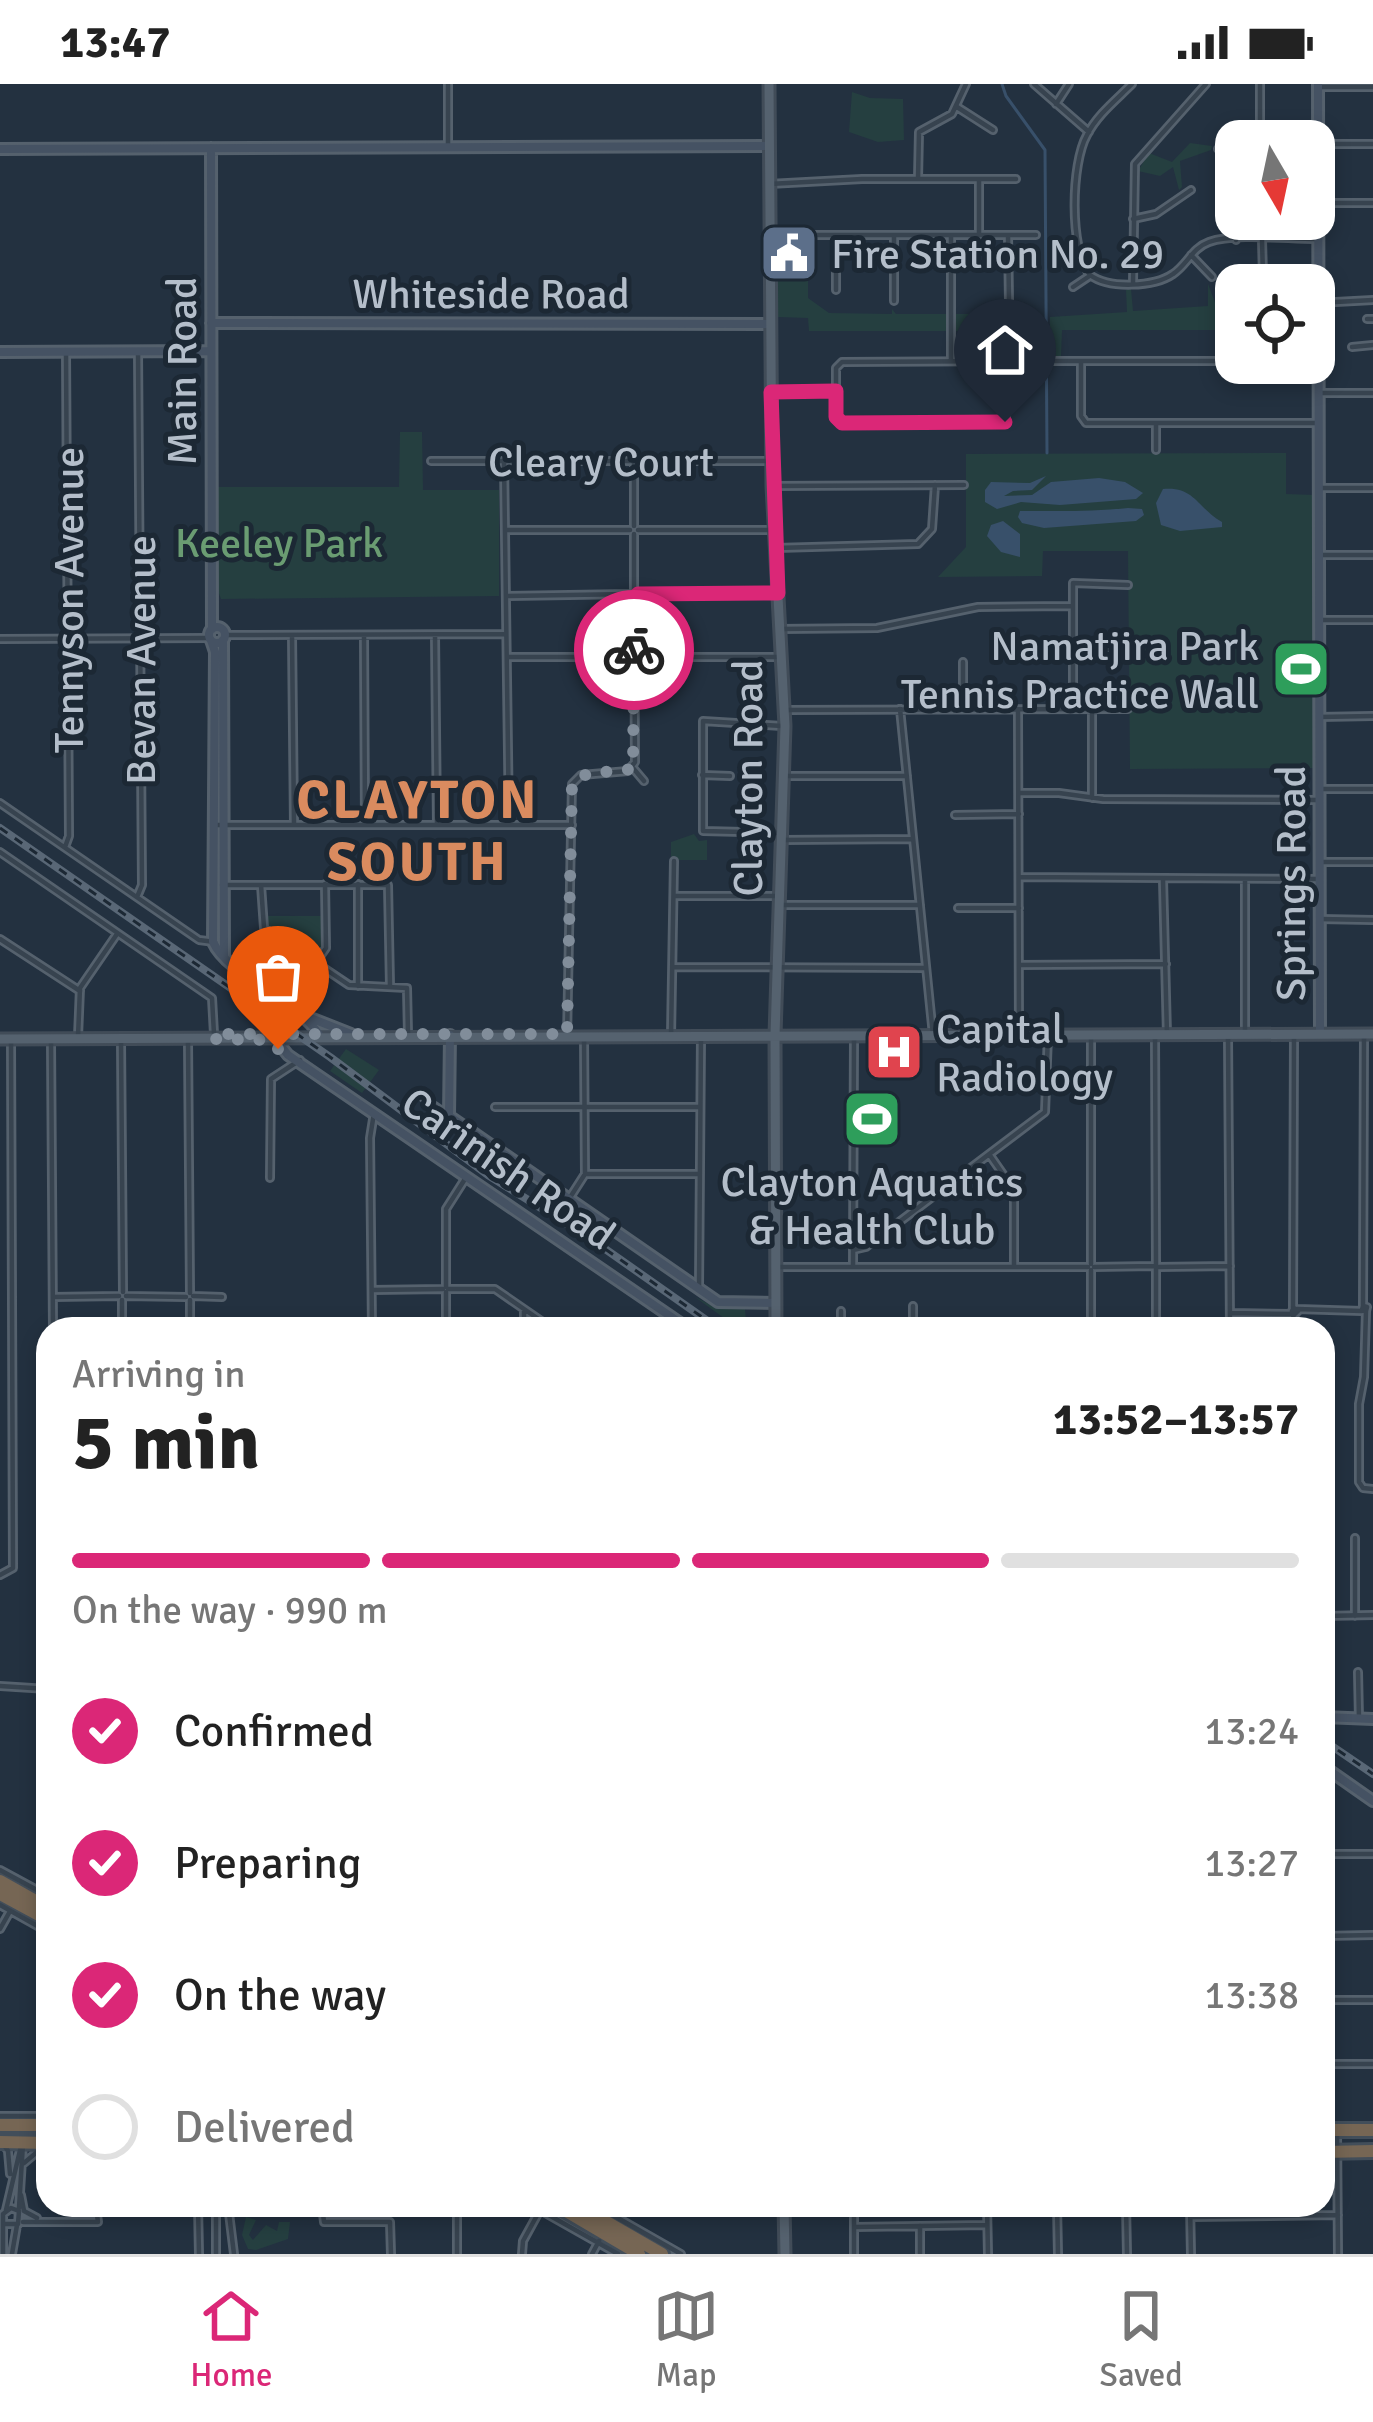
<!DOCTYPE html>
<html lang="en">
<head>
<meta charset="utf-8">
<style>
  :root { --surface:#fff; --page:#f2f2f2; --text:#222; --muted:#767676; --line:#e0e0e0; --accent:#db2777 }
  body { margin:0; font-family:Signika,sans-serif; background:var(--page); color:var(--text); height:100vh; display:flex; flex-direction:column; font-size:45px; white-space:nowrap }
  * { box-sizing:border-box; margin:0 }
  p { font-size:39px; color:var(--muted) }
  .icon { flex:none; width:66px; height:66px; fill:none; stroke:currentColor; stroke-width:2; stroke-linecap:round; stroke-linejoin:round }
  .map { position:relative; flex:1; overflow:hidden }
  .side { position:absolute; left:36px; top:1233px; width:1299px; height:900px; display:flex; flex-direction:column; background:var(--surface); border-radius:36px; box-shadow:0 6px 18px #0003 }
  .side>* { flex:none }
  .needle { width:78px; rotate:171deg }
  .fabs { position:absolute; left:1215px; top:36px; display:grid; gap:24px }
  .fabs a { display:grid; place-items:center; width:120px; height:120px; border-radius:24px; background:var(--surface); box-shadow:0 6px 18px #0003; font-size:60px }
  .pin { position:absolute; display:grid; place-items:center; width:102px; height:102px; color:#fff; margin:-123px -51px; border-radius:50% 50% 50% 0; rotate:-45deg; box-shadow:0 0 12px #0007 }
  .pin .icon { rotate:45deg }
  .courier { position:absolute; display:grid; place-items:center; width:120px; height:120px; margin:-60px; border:9px solid #db2777; border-radius:50%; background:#fff; color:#222; box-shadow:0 3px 15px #0007 }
  .head em { font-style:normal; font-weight:700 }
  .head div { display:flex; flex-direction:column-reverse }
  .head { display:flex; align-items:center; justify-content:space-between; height:204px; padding:0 36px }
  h1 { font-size:78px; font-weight:700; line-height:90px }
  .bar { display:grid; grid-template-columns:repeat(4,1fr); gap:18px 12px; align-content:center; height:144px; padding:0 36px }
  .bar i { height:15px; border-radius:9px; background:var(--line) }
  .bar .on { background:var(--accent) }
  .bar p { grid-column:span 4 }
  ol { padding:0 36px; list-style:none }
  li { display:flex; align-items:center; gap:36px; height:132px }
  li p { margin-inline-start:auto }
  li .icon { padding:12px; border-radius:50%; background:var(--accent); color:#fff; stroke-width:4 }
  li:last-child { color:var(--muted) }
  li i { width:66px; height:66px; border:6px solid var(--line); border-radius:50% }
  .status { display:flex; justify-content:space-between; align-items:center; height:84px; padding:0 60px; background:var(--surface); direction:ltr }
  .status svg { height:33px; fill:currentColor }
  .dock { display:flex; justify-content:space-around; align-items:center; height:168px; border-top:3px solid var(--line); background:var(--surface); font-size:33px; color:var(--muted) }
  .dock a { display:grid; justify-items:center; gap:6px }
  .dock .on { color:var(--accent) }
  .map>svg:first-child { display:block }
  .green { fill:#253f40 }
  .water { fill:#38506a }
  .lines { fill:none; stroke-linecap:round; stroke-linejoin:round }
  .stream { stroke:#38506a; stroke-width:3 }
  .street-casing { stroke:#55616d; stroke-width:10 }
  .secondary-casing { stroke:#55616d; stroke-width:14 }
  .primary-casing { stroke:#414c58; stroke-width:15 }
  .highway-casing { stroke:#424e5a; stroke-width:18 }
  .street { stroke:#37434f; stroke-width:4.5 }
  .secondary { stroke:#455263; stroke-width:8 }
  .primary { stroke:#55626f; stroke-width:9 }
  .highway { stroke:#766654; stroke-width:12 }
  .rail-casing { stroke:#596776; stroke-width:8 }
  .rail { stroke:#1c2834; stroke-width:3; stroke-dasharray:9; stroke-linecap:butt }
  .done { stroke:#818d9a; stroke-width:12; stroke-dasharray:0 21.6 }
  .route { stroke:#db2777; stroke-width:15 }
  .labels { text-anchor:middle; stroke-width:10; stroke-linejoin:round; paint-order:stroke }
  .poi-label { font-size:42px; fill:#b4beca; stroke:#1c2834; text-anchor:start }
  .street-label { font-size:42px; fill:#b4beca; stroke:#1c2834 }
  .park-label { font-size:42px; fill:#6a9c72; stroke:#1c2834 }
  .district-label { font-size:54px; font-weight:bold; letter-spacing:3px; fill:#da8b5f; stroke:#1c2834 }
</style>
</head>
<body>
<div class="status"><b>13:47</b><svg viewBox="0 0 49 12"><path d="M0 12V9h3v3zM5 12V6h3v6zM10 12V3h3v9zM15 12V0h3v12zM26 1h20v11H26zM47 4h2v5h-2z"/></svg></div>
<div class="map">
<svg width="1373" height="2170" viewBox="0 0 1373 2170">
  <rect width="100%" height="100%" fill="#233140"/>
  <path class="green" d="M852 8 870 14 903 15 904 56 878 58 849 48Z
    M1190 59 1212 62 1211 66 1180 77 1182 103 1179 106 1173 83 1160 92 1138 87 1149 69 1172 78Z
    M778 187H808V214L829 229 892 230V225L896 230H946V247H809L808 234 778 233Z
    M1208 200 1216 221 1236 220V246H1062L1061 272H1050V233L1127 228 1126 206 1131 205 1133 227 1208 222Z
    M956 230H1040V248L956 247Z
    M400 348H422L423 406H499V512L221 515 217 504 218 403H399Z
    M1286 369V410L1315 411 1316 684 1130 685 1128 467H1043L1042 492 938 493 966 463V370Z
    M694 750 699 757 707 756V776H671V758Z
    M264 832H323L321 868 313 873 266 841Z
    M346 965 379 986 362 1009 330 987Z
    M695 1213 717 1224 745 1225 746 1236 768 1237V1245H739Z
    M246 2133 256 2136 249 2151 253 2156 266 2141 277 2147 279 2138H290L288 2155 256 2166 248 2165 242 2151Z"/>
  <path class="water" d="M1046 392 1032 406 1013 407 1004 412 1032 411 1051 398 1099 394 1125 398 1143 409 1136 415 1060 421 1021 418 997 425 985 418V406L991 398 1030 399Z
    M1163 405C1195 402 1197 424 1222 438V443L1180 447 1161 441 1156 419Z
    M1128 424 1142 425 1144 431 1136 437 1044 444 1022 439 1018 433 1020 427C1056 427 1092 428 1128 424Z
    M1003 437 1020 450V473L1001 468 987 452 991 441Z"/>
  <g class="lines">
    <path class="stream" d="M1002 0 1006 12 1045 66 1047 369"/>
    <g class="street-casing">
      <path id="street" d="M448 0V63
        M1034 0 1089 48
        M1132 0C1116 16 1097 31 1087 51 1071 79 1069 166 1090 191 1109 205 1154 203 1173 190 1187 181 1192 164 1209 158 1235 149 1286 155 1315 155
        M1260 0V57
        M1318 3H1373
        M1056 20 1069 0
        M957 23 993 46
        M1319 60H1373
        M1218 65 1241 51 1260 49
        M918 95 919 48 952 30 966 0
        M979 97V151
        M769 100 862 95H1016
        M1319 119H1373
        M1133 135 1156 130 1191 106
        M772 151H1036
        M836 151V206
        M894 151V217
        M951 151V277
        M1008 151 1009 217
        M1236 156 1241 135
        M1262 156 1263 192
        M1191 171 1212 193
        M1133 199 1135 80 1206 0
        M1073 203 1088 193
        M1317 219 1373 216
        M1367 235H1373
        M1352 263 1373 261
        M1053 277H1236
        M1081 277V332L1086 339H1318
        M836 307V333L842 339H1001L1006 333 1005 277
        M774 308 836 307V284L842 278 1036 277
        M1319 309H1373
        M1156 341V366
        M431 377H772
        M504 377 509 741
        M772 402 964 401
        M1319 404H1373
        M634 442V377
        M505 446H630
        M638 446H774
        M776 464 918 460 932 445 935 401
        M1319 471H1373
        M634 506V450
        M638 510 777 509
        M506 512 630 510
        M1319 536H1373
        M780 545 877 544 978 523 1071 522
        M225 551 506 550
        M292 551 294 741
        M364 551 365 741
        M435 551 437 741
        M0 555 209 554
        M1072 565H1117
        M507 573H782
        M963 578V625
        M900 625 933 951
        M1073 625V499L1128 501
        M1092 625V714
        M786 626 1128 625
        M1018 627 1019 951
        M1319 633 1373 632
        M782 642 703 637V747L783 749
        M633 684 644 697
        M702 691 730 692
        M786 692H907
        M1319 705H1373
        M1020 709H1059L1103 715 1319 716
        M0 719 199 856 215 858
        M955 731 1019 730
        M213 741H572
        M782 756 913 755
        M65 763 69 752 66 268
        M0 768 212 914 214 950
        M1320 778H1373
        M1020 793 1320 795
        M1163 796 1167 951
        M1245 796V951
        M222 801H388L390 902
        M261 801 264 844 349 901 407 904 408 950
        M674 812H781
        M137 813 142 801 138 267
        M782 821H920
        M958 824H1019
        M1320 835 1373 836
        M0 855 80 907
        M315 880 326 864 325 800
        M1019 881 1166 880
        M673 883 926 884
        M358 902V800
        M266 903 293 865
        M1091 951V1180
        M1228 951 1230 1245
        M671 952 674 777
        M1155 952 1156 1180
        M78 953 80 904 117 850
        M567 954 572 700 581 691 628 687 635 678 634 514
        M121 956 123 1208
        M188 956 190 1209
        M51 957 53 1245
        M418 1010 449 1032
        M495 1023H700
        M989 1070 1014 1106V1183
        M586 1090H700
        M270 1094 271 995 300 976
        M569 1115 585 1090 584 952
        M853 1166 866 1163 1045 1028 1048 951
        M853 1182 854 954
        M776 1183H1088
        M1094 1183 1154 1182
        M1158 1183 1230 1182
        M1156 1185V1245
        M446 1203V1125L465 1095
        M699 1204 701 953
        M448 1205H495L553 1245
        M372 1206 443 1205
        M446 1208V1245
        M126 1212 186 1213
        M193 1212 222 1213
        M53 1213 119 1212
        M122 1216V1245
        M190 1216V1245
        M1363 1222 1364 950
        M1363 1222 1367 1223 1366 1227 1362 1226Z
        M1294 1224 1298 1227 1295 1230 1292 1227Z
        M1293 1225 1294 951
        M1297 1225 1362 1227
        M524 1227V1245
        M841 1227V1245
        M1366 1227 1364 1293 1359 1320V1398L1363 1404 1373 1405
        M1230 1229 1293 1230
        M1293 1230 1295 1245
        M372 1245 370 1054 374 1029
        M913 1245V1222
        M1091 1245V1186
        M0 1491 13 1484 11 954
        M1323 1532 1373 1531
        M1355 1532V1454
        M1358 1588 1359 1635
        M0 1602 48 1605
        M1323 1770H1373
        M0 1786 48 1812
        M0 1821 48 1848
        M0 1845 9 1829
        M1323 1852 1373 1851
        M1323 1916H1373
        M1323 1980H1373
        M0 2032H48
        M1337 2046 1338 2170
        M4 2061 8 2067 10 2090
        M24 2079 43 2063
        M21 2111 24 2127 37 2134
        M198 2121 199 2170
        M216 2121V2170
        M228 2121 234 2170
        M322 2121 324 2138H390L391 2170
        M457 2121V2170
        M531 2121 618 2170
        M595 2121 681 2170
        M854 2121V2170
        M987 2121 988 2170
        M1057 2121 1058 2170
        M1126 2121 1127 2170
        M1190 2121 1191 2170
        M19 2124 23 2059
        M6 2126 21 2062
        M1191 2133 1338 2131
        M23 2138H98L97 2131
        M920 2142V2170
        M854 2143 987 2141
        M3 2170V2130L11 2124 19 2127 18 2140H5
        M12 2170 17 2141
        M522 2170 523 2157 540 2126
        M592 2170 599 2157"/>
    </g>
    <g class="secondary-casing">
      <path id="secondary" d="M1318 0 1320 950
        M211 64 212 545
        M0 65 769 62
        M211 239 771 240
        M0 268 211 267
        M209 551a8 8 0 1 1 16 0a8 8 0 1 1-16 0Z
        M211 556 215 568 213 858C229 893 298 913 321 954
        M223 556 224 873
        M313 935 351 950
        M450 951 449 1032 718 1218 776 1219
        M280 952V961L288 971 689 1245
        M1323 1633 1373 1635
        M1323 1682 1373 1717"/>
    </g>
    <g class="primary-casing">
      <path id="primary" d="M769 0 772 402 785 642 775 951 776 1245
        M0 955 1373 950
        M784 2121 785 2170"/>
    </g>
    <g class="highway-casing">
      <path id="highway" d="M0 1797 48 1824
        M0 1810 48 1836
        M0 2041H48
        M1323 2046H1373
        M0 2058 48 2059
        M1323 2068 1373 2067
        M556 2121 639 2170
        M577 2121 662 2170"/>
    </g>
    <use href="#street" class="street"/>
    <use href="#secondary" class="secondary"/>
    <use href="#primary" class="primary"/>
    <use href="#highway" class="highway"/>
    <g class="rail-casing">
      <path id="rail" d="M0 744 330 973 488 1091 591 1155 719 1245
        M1323 1656 1373 1690"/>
    </g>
    <use href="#rail" class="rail"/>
  </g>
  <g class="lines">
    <path class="done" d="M278 965 266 956 214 955V950H567L572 700C590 681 611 692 633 684L634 566"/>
    <path class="route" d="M634 566V514L638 510 778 509 771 308 836 307V333L842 339 1005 338"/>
  </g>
  <defs>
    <g id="civic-square" transform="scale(3)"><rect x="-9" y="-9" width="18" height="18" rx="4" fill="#5c6f8a" stroke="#1c2834"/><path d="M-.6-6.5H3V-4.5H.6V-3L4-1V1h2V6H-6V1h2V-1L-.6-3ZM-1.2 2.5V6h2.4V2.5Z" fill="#fff"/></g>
    <g id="stadium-square" transform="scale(3)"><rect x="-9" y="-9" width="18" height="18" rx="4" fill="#2e9e5b" stroke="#1c2834"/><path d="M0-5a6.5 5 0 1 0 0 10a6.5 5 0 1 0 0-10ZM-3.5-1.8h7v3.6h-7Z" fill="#fff"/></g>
    <g id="hospital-square" transform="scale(3)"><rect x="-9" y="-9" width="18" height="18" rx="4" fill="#e0444e" stroke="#1c2834"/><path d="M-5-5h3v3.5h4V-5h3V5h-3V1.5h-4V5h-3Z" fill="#fff"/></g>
  </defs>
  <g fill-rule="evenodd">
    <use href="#civic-square" x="789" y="169"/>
    <use href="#stadium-square" x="1301" y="585"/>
    <use href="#hospital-square" x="894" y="968"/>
    <use href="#stadium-square" x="872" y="1035"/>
  </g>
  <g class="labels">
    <g class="poi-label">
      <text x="831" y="184">Fire Station No. 29</text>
      <text x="1259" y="576" text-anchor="end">Namatjira Park<tspan x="1259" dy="48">Tennis Practice Wall</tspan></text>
      <text x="936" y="959">Capital<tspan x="936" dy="48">Radiology</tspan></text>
      <text x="872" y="1112" text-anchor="middle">Clayton Aquatics<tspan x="872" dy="48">&amp; Health Club</tspan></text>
    </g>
    <g class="street-label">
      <text x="491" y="224">Whiteside Road</text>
      <text transform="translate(181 287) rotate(-90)" y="15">Main Road</text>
      <text x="601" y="392">Cleary Court</text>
      <text transform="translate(68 516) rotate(-90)" y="15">Tennyson Avenue</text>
      <text transform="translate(140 576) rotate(-90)" y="15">Bevan Avenue</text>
      <text transform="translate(747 694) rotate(-90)" y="15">Clayton Road</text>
      <text transform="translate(1290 799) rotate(-90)" y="15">Springs Road</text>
      <text transform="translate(509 1084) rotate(35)" y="15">Carinish Road</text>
    </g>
    <g class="park-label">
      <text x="279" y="473">Keeley Park</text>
    </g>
    <g class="district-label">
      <text x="418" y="734">CLAYTON<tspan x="418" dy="62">SOUTH</tspan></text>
    </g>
  </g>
</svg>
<div class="fabs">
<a><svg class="needle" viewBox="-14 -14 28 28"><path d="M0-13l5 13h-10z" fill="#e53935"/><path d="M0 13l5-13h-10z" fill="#767676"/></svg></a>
<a><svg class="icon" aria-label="locate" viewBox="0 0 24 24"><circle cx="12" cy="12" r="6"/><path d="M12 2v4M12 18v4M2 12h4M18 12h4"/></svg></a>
</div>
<div class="pin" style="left:278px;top:965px;background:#ea580c"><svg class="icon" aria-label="bag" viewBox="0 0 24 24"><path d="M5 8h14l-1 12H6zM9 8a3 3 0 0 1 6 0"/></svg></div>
<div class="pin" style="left:1005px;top:338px;background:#1f2937"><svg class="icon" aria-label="home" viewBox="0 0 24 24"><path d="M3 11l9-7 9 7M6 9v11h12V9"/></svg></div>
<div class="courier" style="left:634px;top:566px"><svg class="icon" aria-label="bike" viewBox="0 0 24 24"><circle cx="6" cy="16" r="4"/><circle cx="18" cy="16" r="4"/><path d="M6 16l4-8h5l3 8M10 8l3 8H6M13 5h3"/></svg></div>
<section class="side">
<div class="head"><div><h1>5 min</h1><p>Arriving in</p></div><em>13:52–13:57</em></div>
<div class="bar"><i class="on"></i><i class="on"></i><i class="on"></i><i></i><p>On the way · 990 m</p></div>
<ol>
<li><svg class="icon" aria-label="check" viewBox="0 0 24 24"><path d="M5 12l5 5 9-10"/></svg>Confirmed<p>13:24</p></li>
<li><svg class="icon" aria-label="check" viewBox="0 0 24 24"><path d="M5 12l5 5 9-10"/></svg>Preparing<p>13:27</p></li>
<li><svg class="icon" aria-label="check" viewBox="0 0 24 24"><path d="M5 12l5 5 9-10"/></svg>On the way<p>13:38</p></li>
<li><i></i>Delivered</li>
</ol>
</section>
</div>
<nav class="dock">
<a class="on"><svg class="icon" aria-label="home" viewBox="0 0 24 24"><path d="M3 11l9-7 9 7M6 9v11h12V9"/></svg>Home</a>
<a><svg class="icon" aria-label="map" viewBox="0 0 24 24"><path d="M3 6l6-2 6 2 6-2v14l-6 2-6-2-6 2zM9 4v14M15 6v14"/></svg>Map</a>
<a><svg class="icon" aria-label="saved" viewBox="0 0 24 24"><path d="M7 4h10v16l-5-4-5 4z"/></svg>Saved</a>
</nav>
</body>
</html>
